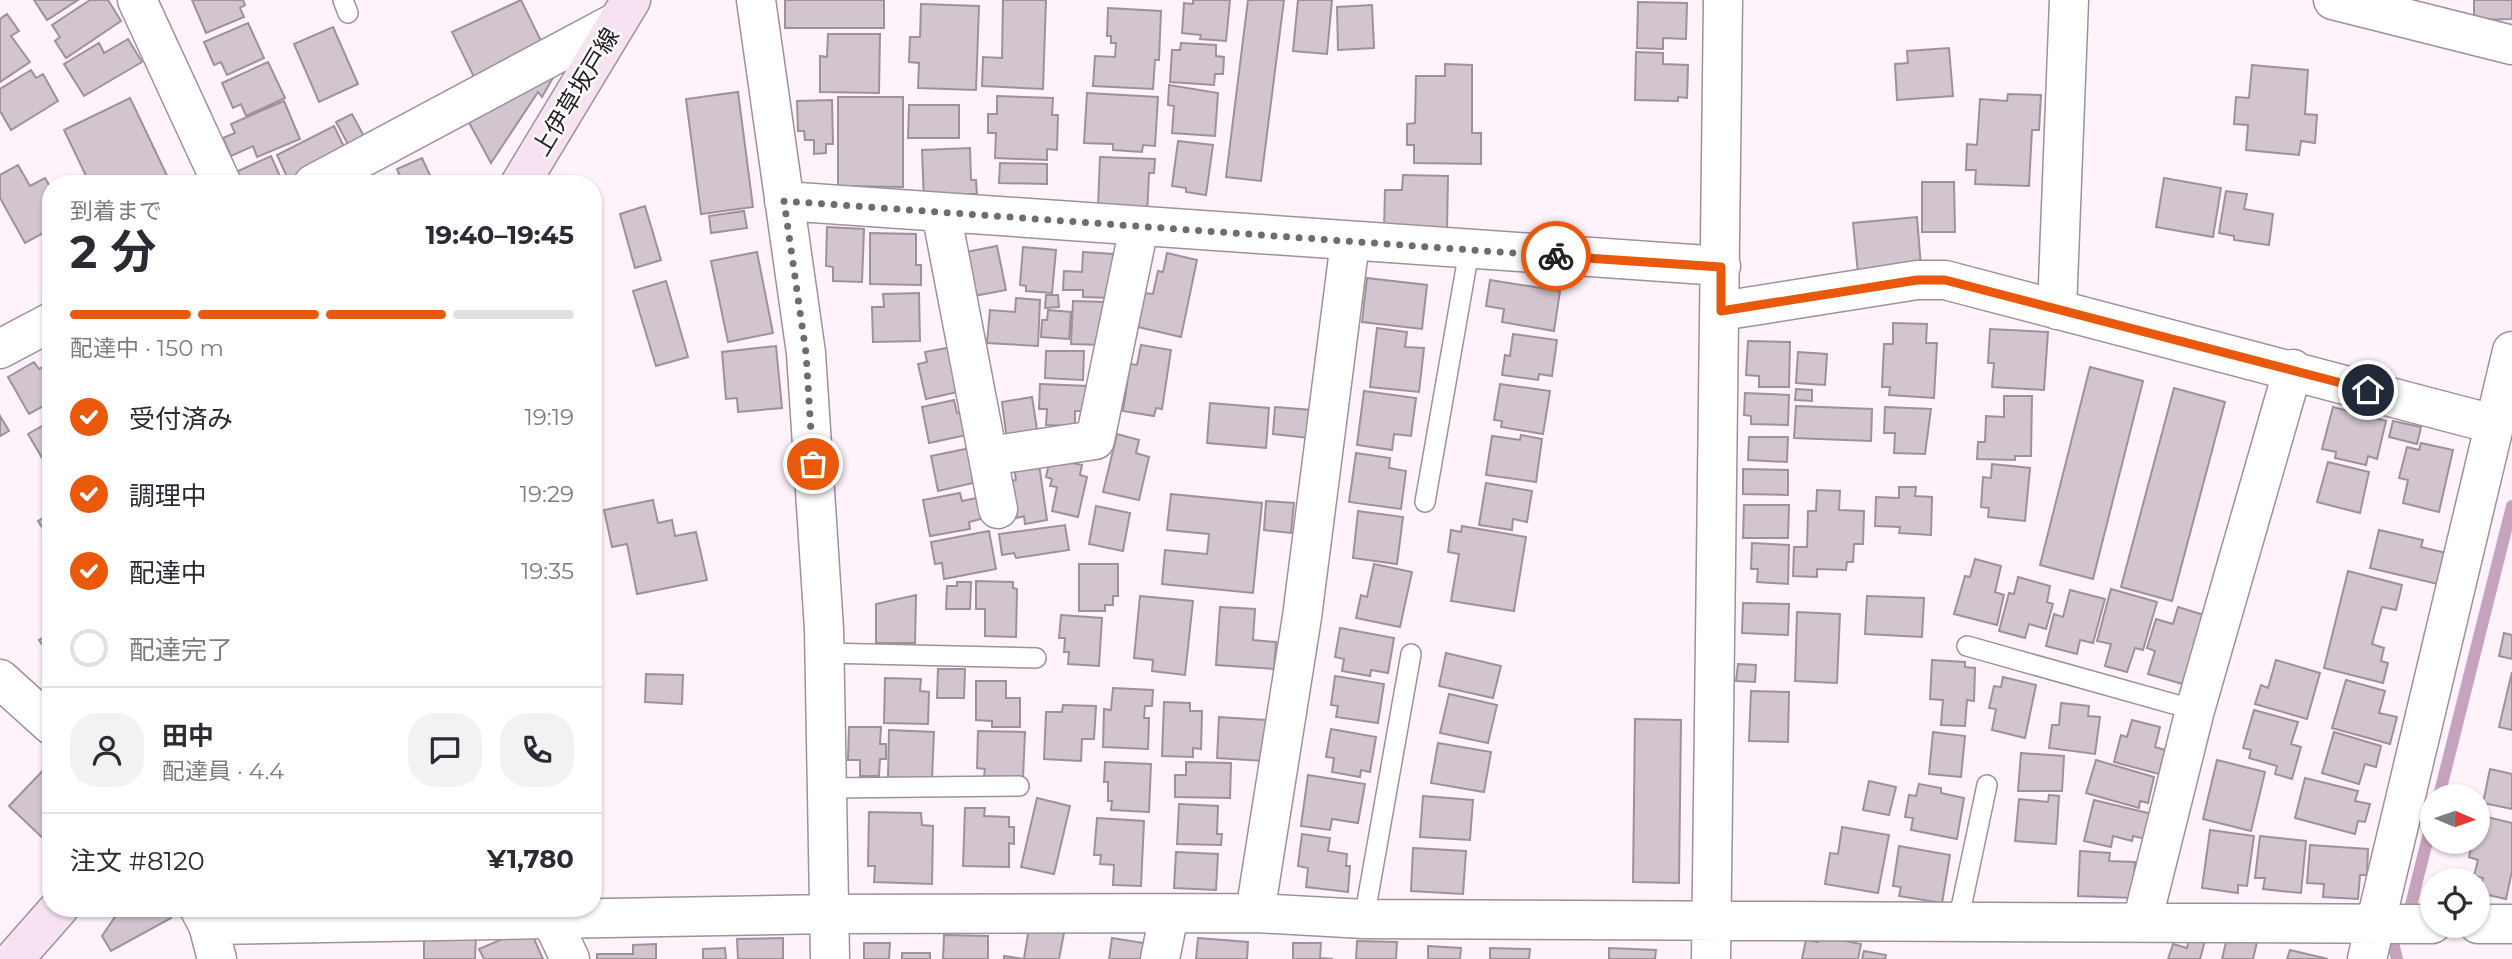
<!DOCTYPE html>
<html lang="ja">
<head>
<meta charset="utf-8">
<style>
  :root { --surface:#fff; --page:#f2f2f3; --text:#2b2b33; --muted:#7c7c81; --line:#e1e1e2; --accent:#ea580c }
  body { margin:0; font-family:Montserrat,"Noto Sans JP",sans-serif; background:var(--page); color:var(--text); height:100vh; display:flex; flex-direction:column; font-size:26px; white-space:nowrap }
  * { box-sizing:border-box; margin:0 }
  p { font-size:23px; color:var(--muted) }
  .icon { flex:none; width:38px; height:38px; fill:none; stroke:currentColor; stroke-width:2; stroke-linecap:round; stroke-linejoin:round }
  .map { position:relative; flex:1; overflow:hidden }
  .panel { position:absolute; left:42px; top:175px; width:560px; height:742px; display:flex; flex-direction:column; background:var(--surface); border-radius:28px; box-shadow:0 2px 5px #0004 }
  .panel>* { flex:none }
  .needle { width:46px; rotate:92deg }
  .buttons { position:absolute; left:2420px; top:784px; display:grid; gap:14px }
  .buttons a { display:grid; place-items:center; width:70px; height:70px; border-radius:50%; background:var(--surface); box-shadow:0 2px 5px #0004; font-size:35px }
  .pin { position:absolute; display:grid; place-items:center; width:60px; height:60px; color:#fff; margin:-30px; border:4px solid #fff; border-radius:50%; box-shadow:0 2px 7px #0007 }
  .courier { position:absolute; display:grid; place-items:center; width:70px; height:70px; margin:-35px; border:5px solid #ea580c; border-radius:50%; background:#fff; color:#222; box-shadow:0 2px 9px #0007 }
  .overview em { font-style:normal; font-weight:700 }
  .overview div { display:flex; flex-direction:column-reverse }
  .overview { display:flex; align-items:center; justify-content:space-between; height:119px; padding:0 28px }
  h1 { font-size:46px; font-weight:700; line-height:52px }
  .bar { display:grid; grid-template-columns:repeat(4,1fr); gap:10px 7px; align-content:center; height:84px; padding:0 28px }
  .bar i { height:9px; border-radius:5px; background:var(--line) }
  .bar .selected { background:var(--accent) }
  .bar p { grid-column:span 4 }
  .line { display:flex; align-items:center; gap:18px; padding:0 28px; border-top:2px solid var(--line) }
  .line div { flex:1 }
  .round { display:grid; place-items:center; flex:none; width:74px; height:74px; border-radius:28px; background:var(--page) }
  ol { padding:0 28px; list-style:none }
  li { display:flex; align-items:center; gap:21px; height:77px }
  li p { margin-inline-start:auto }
  li .icon { padding:7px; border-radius:50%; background:var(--accent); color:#fff; stroke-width:4 }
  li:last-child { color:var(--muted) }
  li i { width:38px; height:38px; border:4px solid var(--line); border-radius:50% }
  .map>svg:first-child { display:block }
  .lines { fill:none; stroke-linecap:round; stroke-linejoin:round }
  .stream { stroke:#c6a3bd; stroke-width:12 }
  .building { fill:#d3c5cf; stroke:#9f919b; stroke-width:2 }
  .lane-casing { stroke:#9f919b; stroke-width:22 }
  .street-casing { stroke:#9f919b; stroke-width:41 }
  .secondary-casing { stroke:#9f919b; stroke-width:41 }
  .lane { stroke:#fff; stroke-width:19 }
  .street { stroke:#fff; stroke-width:38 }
  .secondary { stroke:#f6e2f1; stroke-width:38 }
  .done { stroke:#716a6f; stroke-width:7; stroke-dasharray:0 12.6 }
  .route { stroke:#ea580c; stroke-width:9 }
  .labels { text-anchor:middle; stroke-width:5; stroke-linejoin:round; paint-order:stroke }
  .street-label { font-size:24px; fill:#252023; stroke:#fff }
</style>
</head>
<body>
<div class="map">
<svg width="2512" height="959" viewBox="0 0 2512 959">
  <rect width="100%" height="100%" fill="#fef2fb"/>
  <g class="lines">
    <path class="stream" d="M2439 796 2512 506
      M2397 959 2393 943 2410 909 2432 821"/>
  </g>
  <path class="building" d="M34 0H78L47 20Z
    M90 0H108L121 21 66 58 55 41 60 37 52 25Z
    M192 0H243L245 5 240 8 244 17 206 33Z
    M521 0 543 45 475 79 452 32Z
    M785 0H884V28H785Z
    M1003 0H1046L1043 89 982 86 983 57 1002 58Z
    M1193 0H1230L1226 41 1200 39 1201 35 1182 33 1184 3 1193 4Z
    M1248 0H1284L1261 181 1226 177Z
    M1298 0H1332L1327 54 1293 51Z
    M2474 0H2512V19L2474 20Z
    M1638 2 1687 3 1686 39 1663 38V49L1637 48Z
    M921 4 979 6 976 90 918 88 919 63 909 62 910 37H920Z
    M1372 5 1374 48 1338 50 1337 7Z
    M1108 8 1161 11 1159 60H1155L1153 89 1093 86 1095 56 1115 57 1116 43H1111V36H1107Z
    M7 14 19 31 11 36 30 62 0 82V19Z
    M248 23 264 58 227 75 221 62 214 65 204 42Z
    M333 27 358 84 319 102 294 44Z
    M828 34H880L879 93 820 92V56L827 57Z
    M128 39 142 62 84 96 64 64 99 43 104 53Z
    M1181 43 1216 45V56L1224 57 1223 74H1215L1214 85 1170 82 1172 50H1180Z
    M1949 48 1953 96 1897 100 1895 64 1908 63 1907 51Z
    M1636 52 1663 53V64L1688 65 1687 98 1678 97V101L1635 100Z
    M268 62 285 98 246 116 241 104 233 108 222 83Z
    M1445 64 1472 65V133H1481V164L1414 163V145H1407V124L1415 123 1416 76H1445Z
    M2252 65 2308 70 2305 114 2317 115 2315 143 2301 141 2299 155 2246 150 2248 125 2234 124 2236 97 2249 98Z
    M31 70 36 78 43 74 58 101 11 130 0 111V89Z
    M554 76 542 97 538 92 491 163 466 117Z
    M1169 85 1218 93 1215 136 1172 133 1174 106 1168 105Z
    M738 92 753 207 701 214 686 99Z
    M1087 93 1158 97 1155 146 1143 145 1142 152 1113 150V144L1084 143Z
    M2008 94 2041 95 2039 130H2032L2029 186 1975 184 1976 170H1966L1967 144 1977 145 1980 99 2007 101Z
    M997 96 1053 98 1052 115H1058L1057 150 1047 149V160L995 158 996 133H988V114H997Z
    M838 97H903V187L838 186Z
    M130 98 171 184H90L64 130Z
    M832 100 833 144H826V153L814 154V140H805L804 131H798L797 101Z
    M284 101 300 139 257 157 253 146 231 156 223 138 235 133 231 124Z
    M909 105H959V138H908Z
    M352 114 366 140 350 148 336 122Z
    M334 126 348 155 290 184 277 155Z
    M1178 141 1213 145 1206 195 1186 192V188L1172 186Z
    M970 148 971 180H976L977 194H970L971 201 924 202 922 150Z
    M271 156 283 183 241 184 236 172Z
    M1100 157 1155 159 1154 173H1149L1147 217 1098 207Z
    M422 158 434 184H403L397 169Z
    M1000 163 1047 164V184L999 183Z
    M18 165 30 186 45 178 51 188V229L25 243 0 198V175Z
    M1403 175 1448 176 1447 231 1384 230 1385 190H1402Z
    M2164 178 2221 188 2213 237 2156 227Z
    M1922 182H1954L1955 232H1922Z
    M2226 191 2247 194 2244 209 2273 214 2269 245 2234 240V236L2219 233Z
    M645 206 661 260 635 268 620 214Z
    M744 211 747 228 711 233 709 216Z
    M1917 217 1921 267 1858 273 1853 223Z
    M827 227 864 229 862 282 833 281V267L826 266Z
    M870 233 916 234V265H921V285L870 284Z
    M997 246 1006 290 974 296 966 252Z
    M1023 247 1056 250 1052 293 1026 291V286L1020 285Z
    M757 252 773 333 728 342 711 261Z
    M1083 252 1114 254 1112 298 1083 297V290H1063L1064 271 1082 272Z
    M1167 253 1197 260 1181 337 1138 327 1145 293 1153 294 1158 271 1163 272Z
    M1367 278 1427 285 1422 329 1362 322Z
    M1490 280 1560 291 1554 331 1502 322 1504 309 1486 306Z
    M666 281 688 357 656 366 633 291Z
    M919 293 920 341 873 342 872 307H884L883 294Z
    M1046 295H1058L1059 307 1045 308Z
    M1016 298 1040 300 1038 346 987 343 990 310 1015 312Z
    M1073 301 1104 302 1103 345 1071 344Z
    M1048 310 1071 312 1069 339 1041 337 1042 320H1047Z
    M1893 323 1927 324 1926 343H1937L1934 398 1889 395 1890 387H1882L1884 344H1893Z
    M1377 328 1407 332 1405 347 1424 348 1419 392 1370 387Z
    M1990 329 2048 332 2044 390 1992 387 1994 363H1988Z
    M1513 334 1557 340 1552 376 1539 374 1538 380 1502 375 1505 355 1510 356Z
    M1748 341 1790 342 1789 387H1759V376L1746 375Z
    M1141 345 1171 350 1162 409 1156 408 1154 416 1123 411 1130 364 1137 365Z
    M776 346 782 408 738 412 737 398 726 399 722 352Z
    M952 347 962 391 926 399 918 364 927 362 925 352Z
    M1046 351H1084L1083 380 1045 378Z
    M1798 352 1827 354 1825 385 1796 383Z
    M34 362 39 369 51 362V402L29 414 8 377Z
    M2090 367 2143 381 2093 579 2040 565Z
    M1040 384 1088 386 1087 411H1075V426L1046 425 1047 409H1039Z
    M1500 384 1550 391 1543 434 1501 427 1502 421 1494 420Z
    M2174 388 2225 402 2172 601 2121 587Z
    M1796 389 1812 390V401L1795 400Z
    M1364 391 1416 398 1411 436 1394 434 1392 450 1357 445Z
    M1745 393 1789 395 1788 425 1751 424V416L1744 415Z
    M2004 396H2032L2031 456H2015V460L1977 459 1978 442H1985L1986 416 2004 417Z
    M1032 397 1038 436 1007 441 1002 402Z
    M954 400 957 413 967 410 971 434 929 443 922 407Z
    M1210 403 1269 408 1266 448 1207 443Z
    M1796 406 1872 409 1871 441 1794 438Z
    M1275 407 1312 410 1309 438 1273 434Z
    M1885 407 1931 409 1925 454 1894 453 1895 433H1884Z
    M2333 407 2386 421 2377 459 2368 456 2366 465 2335 458 2336 452 2322 449Z
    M0 416 9 431 0 436Z
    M51 421V473L28 434Z
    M2393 421 2421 427 2417 444 2389 437Z
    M1117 434 1139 440 1136 453 1149 457 1139 500 1103 492Z
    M1521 435 1542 439 1536 482 1486 475 1492 436 1520 440Z
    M1749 437H1788L1787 462 1748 460Z
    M2421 443 2453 450 2439 512 2403 503 2408 480 2399 478 2407 447 2419 450Z
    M970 448 977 482 938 491 931 456Z
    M1356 453 1390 458 1389 468 1406 471 1401 509 1349 502Z
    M1050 458 1082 465 1080 475 1087 477 1078 517 1052 511 1057 487 1050 486 1052 479 1046 477Z
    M2328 462 2369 472 2360 513 2317 502Z
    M1039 464 1047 520 1025 524 1024 516 1017 518 1005 482 1016 480 1014 468Z
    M1992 464 2030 468 2025 521 1988 517 1989 508 1981 507 1983 477 1991 478Z
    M1743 469 1788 470V495L1743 494Z
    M1486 483 1532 491 1527 522 1513 519 1512 530 1479 525Z
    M1899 487H1916L1915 496 1932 497 1931 535 1899 533 1900 527 1875 526 1876 497 1899 498Z
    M1817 490 1840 491 1839 510 1864 511 1863 544H1854L1853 562H1847L1846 570 1817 569V577L1793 576 1794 547H1807L1808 511H1816Z
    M960 493 962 501 977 498 981 519 969 522 970 529 930 536 923 500Z
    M1171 494 1262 503 1253 593 1162 584 1165 550 1207 554 1209 534 1167 530Z
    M653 500 658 523 672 520 675 536 696 532 707 580 637 594 627 544 612 547 604 510Z
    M1266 501 1294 503 1291 533 1264 530Z
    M1744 505H1789L1788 538H1743Z
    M1096 506 1130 513 1123 551 1089 544Z
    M1358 511 1403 517 1397 564 1353 558Z
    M51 513V541L38 521Z
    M1065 525 1069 550 1016 558 1014 553 1002 555 999 534Z
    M1462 526 1526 537 1514 611 1451 601 1459 554 1448 552 1451 530 1461 532Z
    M2379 530 2423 540 2421 547 2446 553 2438 584 2370 568Z
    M989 531 996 569 944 579 942 563 935 564 931 542Z
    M1752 543 1789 545 1788 584 1757 582 1758 569H1751Z
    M1975 559 2001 566 1995 592 2004 595 1997 625 1954 614 1965 576 1970 577Z
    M1079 564H1118V596H1113V605H1105V611H1079Z
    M1374 564 1412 572 1400 627 1356 618 1361 595 1367 597Z
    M2348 571 2402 585 2396 610 2382 607 2372 644 2384 648 2381 661 2388 663 2383 683 2324 668Z
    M2018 577 2050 586 2047 602 2053 604 2046 629 2029 624 2025 638 1999 631 2009 593 2014 594Z
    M976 581 1013 582V588L1017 589 1016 637 985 636V609H976Z
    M957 582H971L970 609H946L947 586H957Z
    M2111 589 2157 602 2143 650 2135 648 2127 672 2105 666 2111 644 2097 641Z
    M2070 590 2105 599 2093 643 2080 640 2077 654 2046 646 2054 614 2063 617Z
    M916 595 915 643H876V604Z
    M1140 596 1193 601 1185 675 1152 671 1153 660 1134 658Z
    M1867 596 1924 598 1922 637 1865 634Z
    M1743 603 1789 604 1788 635 1742 633Z
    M1220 607 1255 609 1253 640 1276 642 1274 669 1216 665Z
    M2178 607 2207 616 2186 685 2148 674 2155 651 2147 648 2156 619 2173 624Z
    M1797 612 1840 614 1837 683 1795 681Z
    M1061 615 1102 618 1099 666 1068 664 1069 652H1064L1065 638H1059Z
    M1340 628 1394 638 1388 673 1371 670 1370 676 1342 671 1344 659 1335 657Z
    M51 633V657L39 640Z
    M2504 633 2512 635V659L2499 656Z
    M1446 653 1501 666 1493 698 1439 686Z
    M1932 660 1965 662V667L1975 668 1974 701 1967 700 1965 726 1941 725 1943 700 1930 699Z
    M2276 660 2320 673 2307 719 2255 704 2261 685 2268 688Z
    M1738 664 1756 665 1755 682 1736 681Z
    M938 669H965L964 698H937Z
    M2512 672V730L2499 727Z
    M646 674 683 675 682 704 645 702Z
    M1335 676 1384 684 1378 723 1336 717 1338 706 1331 705Z
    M2003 677 2036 685 2025 738 1992 730 1996 709 1989 708 1994 686 2001 687Z
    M885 678 921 679 920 691 929 692 928 724 884 723Z
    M2346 680 2385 691 2379 713 2397 717 2390 744 2332 728Z
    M976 681H1006V698H1020V727H992V721L976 720Z
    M1113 688 1153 690 1152 706H1145L1144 718H1149L1148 749 1103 747 1104 709 1111 710Z
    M1751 691 1789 692 1788 742 1749 741Z
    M1449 694 1497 705 1488 743 1440 733Z
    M1164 702 1190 703V711H1202L1201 749 1193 748V757L1162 756Z
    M2061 703 2089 706 2088 716 2100 717 2095 754 2049 748 2052 725H2059Z
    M1063 705 1096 706 1094 739H1082L1081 761 1044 759 1046 712H1062Z
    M2254 710 2298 722 2291 744 2301 747 2292 779 2275 774 2277 766 2249 758 2251 750 2243 748Z
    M1219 717 1266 720 1264 761 1217 758Z
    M1635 719 1681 720 1679 883 1633 882Z
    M2132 720 2160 727 2155 747 2165 750 2159 774 2114 762 2121 735 2127 737Z
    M849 727H881L880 744H886V759H880L879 776H860V760H848Z
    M1331 729 1376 737 1370 772 1361 770 1360 777 1332 772 1334 758 1326 757Z
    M889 730 934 732 932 779 888 777Z
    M978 731 1025 732 1023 778 984 776 985 769 977 768Z
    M1933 732 1965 736 1961 777 1929 774Z
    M2334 732 2381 746 2376 767 2365 764 2359 784 2322 773Z
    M1438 743 1491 752 1484 792 1431 783Z
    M2021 753 2064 756 2062 791H2018Z
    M2096 760 2154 777 2148 803 2140 801 2139 808 2086 793Z
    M2217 760 2265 772 2251 831 2203 819Z
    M51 762V846L9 806Z
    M1105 762 1151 764 1149 812 1111 810 1112 801H1108V782H1104Z
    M1186 762 1231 763 1230 798 1175 797V775H1186Z
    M2490 769 2512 774V809L2483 803Z
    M1308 775 1365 784 1358 823 1332 819 1330 830 1301 826Z
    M2305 778 2358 791 2355 801 2370 804 2365 822 2358 821 2355 834 2295 818Z
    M1869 781 1896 787 1889 815 1863 810Z
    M1919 784 1941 788V793L1964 798 1957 839 1911 830 1913 818 1905 817 1909 795 1916 796Z
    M2049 795 2059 796 2056 844 2015 841 2019 799 2048 802Z
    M1423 796 1473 800 1470 840 1420 837Z
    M1037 798 1070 806 1054 874 1021 867Z
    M2094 800 2152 814 2146 839 2133 836 2132 841 2113 836 2111 847 2084 841Z
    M1179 804 1218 806 1217 834H1222L1221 845 1177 844Z
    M965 808H985L984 816 1009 817V827H1014V844L1009 843V867L963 866Z
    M869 812 921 813 922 825 933 826 932 884 874 882 875 866H868Z
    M2487 817 2512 823V871L2506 899 2479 893 2483 878 2474 876 2478 860 2469 857 2472 842H2478V826L2484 827Z
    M1097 818 1144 821 1141 886 1113 885 1114 865 1100 864 1101 855H1094Z
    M1842 827 1889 835 1878 893 1825 884 1830 853 1838 854Z
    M2210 830 2254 836 2247 886 2238 885V893L2202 888Z
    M1302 834 1330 838 1328 851 1347 854 1346 866H1350L1348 892 1306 887 1308 868 1298 866Z
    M2260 836 2306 841 2301 893 2263 889 2265 878H2255Z
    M2310 845 2368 849 2367 875H2360L2358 899 2323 897 2324 884 2307 883Z
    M1899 846 1950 855 1942 903 1899 896 1901 887 1893 886Z
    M1413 848 1466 851 1463 894 1411 891Z
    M2080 851 2110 853 2109 861 2135 862 2133 898 2078 896Z
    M1176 852 1218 854 1216 890 1174 888Z
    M121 908H166L171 918 111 951 102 936Z
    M1029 927 1064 933 1059 959H1004V956L1024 959Z
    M531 932 543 959H484L479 949 517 933Z
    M424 933 476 934 475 959H424Z
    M2228 934 2257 942 2253 959H2222Z
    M944 935 988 936V959H943Z
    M1820 936 1861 944 1858 959H1802L1806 940 1818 942Z
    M2190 936 2205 941 2200 959H2168L2173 944 2187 948Z
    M783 938V959H738L737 939Z
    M1112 938 1150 944 1148 959H1109Z
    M1198 938 1248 942 1247 959H1196Z
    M1357 941 1397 942 1396 959H1356Z
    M864 943H890L889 959H864Z
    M1293 943H1321L1320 958 1333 959H1293Z
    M656 944V959H597V954H633V945Z
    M1428 946 1461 948 1460 959H1428Z
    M725 948 726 959H703V949Z
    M1490 948 1530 949 1529 959H1490Z
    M1609 948 1656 950 1655 959H1609Z
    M2290 950 2328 959H2287Z
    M1864 951 1886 955 1885 959H1862Z
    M902 953H930V959H902Z"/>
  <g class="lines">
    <g class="lane-casing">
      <path id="lane" d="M343 0 348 13
        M1425 502 1469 251
        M1967 646 2195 710
        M824 653 1036 658
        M827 788 1019 786
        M1364 919 1411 654
        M1958 922 1987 785"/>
    </g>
    <g class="street-casing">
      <path id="street" d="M137 0 222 184
        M756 0 806 353 824 629 830 959
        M2333 0 2512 45
        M313 184 618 21
        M784 201 1721 266
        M941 212 998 509
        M2057 310 2069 0
        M1721 311 1917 280H1945L2493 424
        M0 349 51 322
        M989 456 1095 440 1139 227
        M0 679 51 725
        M199 908 208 925 217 959
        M1255 913 1302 617 1350 242
        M551 919 570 959
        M2142 922 2195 710 2293 369
        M2478 924H2512
        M208 925 829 914 1255 913 1364 919 2432 924
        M1160 959 1169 914
        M1711 959 1723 0
        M2367 959 2512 351"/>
    </g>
    <g class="secondary-casing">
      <path id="secondary" d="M520 184 631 0
        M14 959 59 908"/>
    </g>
    <use href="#lane" class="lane"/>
    <use href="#street" class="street"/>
    <use href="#secondary" class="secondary"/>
  </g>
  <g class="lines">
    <path class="done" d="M813 464 806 353 784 201 1556 256"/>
    <path class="route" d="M1556 256 1721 267V311L1917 280H1945L2368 390"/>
  </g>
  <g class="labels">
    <g class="street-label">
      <text transform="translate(576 92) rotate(-59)" y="8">上伊草坂戸線</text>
    </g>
  </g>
</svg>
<div class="buttons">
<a><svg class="needle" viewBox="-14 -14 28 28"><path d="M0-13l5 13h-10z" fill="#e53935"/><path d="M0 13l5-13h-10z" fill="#7c7c81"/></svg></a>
<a><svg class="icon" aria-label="locate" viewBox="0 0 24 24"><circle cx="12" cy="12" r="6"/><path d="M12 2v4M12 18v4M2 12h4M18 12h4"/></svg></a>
</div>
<div class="pin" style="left:813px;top:464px;background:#ea580c"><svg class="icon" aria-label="bag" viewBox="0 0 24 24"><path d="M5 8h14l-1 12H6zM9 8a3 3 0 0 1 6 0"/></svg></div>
<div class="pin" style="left:2368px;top:390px;background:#1f2937"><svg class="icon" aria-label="home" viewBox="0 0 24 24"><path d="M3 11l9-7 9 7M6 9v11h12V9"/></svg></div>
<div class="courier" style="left:1556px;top:256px"><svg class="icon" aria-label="bike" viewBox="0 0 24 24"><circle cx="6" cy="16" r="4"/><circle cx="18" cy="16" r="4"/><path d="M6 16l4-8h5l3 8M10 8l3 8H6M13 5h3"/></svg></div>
<section class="panel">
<div class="overview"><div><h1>2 分</h1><p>到着まで</p></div><em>19:40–19:45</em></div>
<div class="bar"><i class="selected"></i><i class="selected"></i><i class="selected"></i><i></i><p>配達中 · 150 m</p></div>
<ol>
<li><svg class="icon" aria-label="check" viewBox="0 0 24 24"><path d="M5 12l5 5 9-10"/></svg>受付済み<p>19:19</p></li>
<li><svg class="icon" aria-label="check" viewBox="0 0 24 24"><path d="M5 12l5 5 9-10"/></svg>調理中<p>19:29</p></li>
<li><svg class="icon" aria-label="check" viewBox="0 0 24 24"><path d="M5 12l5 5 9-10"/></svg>配達中<p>19:35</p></li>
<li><i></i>配達完了</li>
</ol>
<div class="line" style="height:126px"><a class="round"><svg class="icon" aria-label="person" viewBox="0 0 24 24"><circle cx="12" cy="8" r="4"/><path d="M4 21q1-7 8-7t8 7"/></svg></a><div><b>田中</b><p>配達員 · 4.4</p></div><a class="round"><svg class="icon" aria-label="chat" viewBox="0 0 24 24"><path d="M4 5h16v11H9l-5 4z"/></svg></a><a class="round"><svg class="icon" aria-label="phone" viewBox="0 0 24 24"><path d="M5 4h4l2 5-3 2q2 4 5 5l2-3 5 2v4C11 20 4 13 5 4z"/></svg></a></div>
<div class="line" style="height:91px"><div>注文 #8120</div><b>¥1,780</b></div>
</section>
</div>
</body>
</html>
